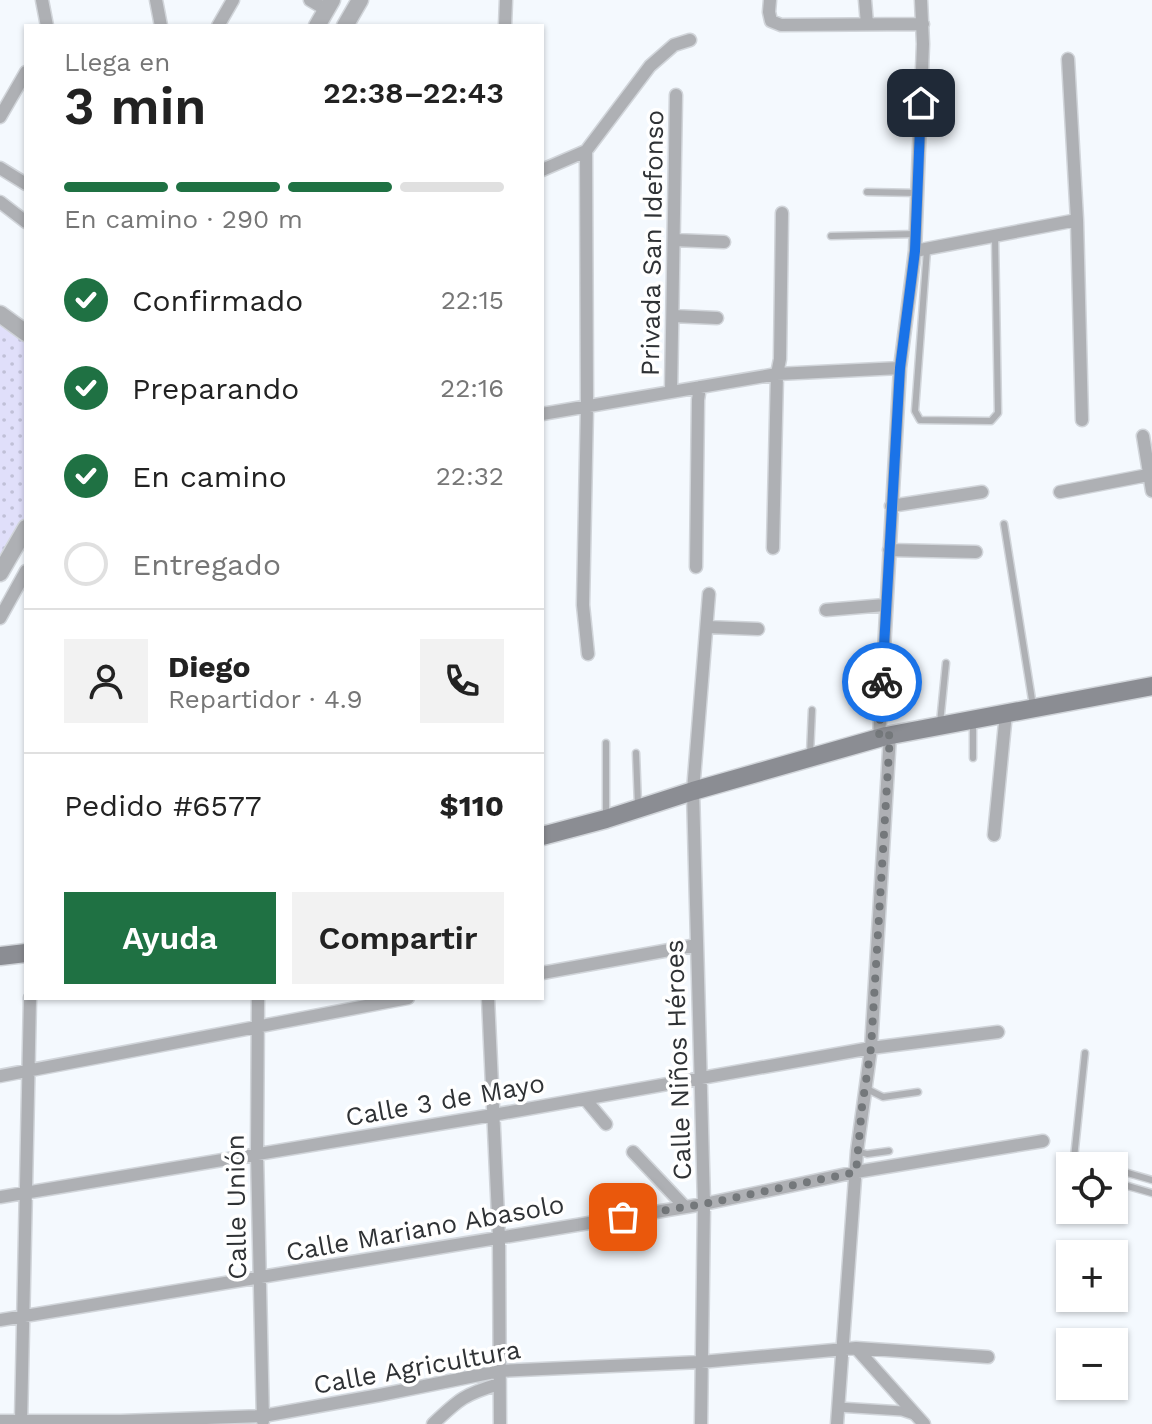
<!DOCTYPE html>
<html lang="es">
<head>
<meta charset="utf-8">
<style>
  :root { --surface:#fff; --page:#f2f2f2; --text:#222; --muted:#767676; --line:#e0e0e0; --accent:#1f7143 }
  body { margin:0; font-family:"Work Sans",sans-serif; background:var(--page); color:var(--text); height:100vh; display:flex; flex-direction:column; font-size:30px; white-space:nowrap }
  * { box-sizing:border-box; margin:0 }
  p { font-size:26px; color:var(--muted) }
  .icon { flex:none; width:44px; height:44px; fill:none; stroke:currentColor; stroke-width:2; stroke-linecap:round; stroke-linejoin:round }
  .map { position:relative; flex:1; overflow:hidden }
  .side { position:absolute; left:24px; top:24px; width:520px; height:976px; display:flex; flex-direction:column; background:var(--surface); border-radius:0px; box-shadow:0 2px 6px #0004 }
  .side>* { flex:none }
  .tools { position:absolute; left:1056px; top:1152px; display:grid; gap:16px }
  .tools a { display:grid; place-items:center; width:72px; height:72px; border-radius:0px; background:var(--surface); box-shadow:0 2px 6px #0004; font-size:40px }
  .pin { position:absolute; display:grid; place-items:center; width:68px; height:68px; color:#fff; margin:-34px; border-radius:16px; box-shadow:0 4px 12px #0006 }
  .courier { position:absolute; display:grid; place-items:center; width:80px; height:80px; margin:-40px; border:6px solid #1a73e8; border-radius:50%; background:#fff; color:#222; box-shadow:0 2px 10px #0007 }
  .summary em { font-style:normal; font-weight:600 }
  .summary div { display:flex; flex-direction:column-reverse }
  .summary { display:flex; align-items:center; justify-content:space-between; height:136px; padding:0 40px }
  h1 { font-size:52px; font-weight:600; line-height:60px }
  .bar { display:grid; grid-template-columns:repeat(4,1fr); gap:12px 8px; align-content:center; height:96px; padding:0 40px }
  .bar i { height:10px; border-radius:6px; background:var(--line) }
  .bar .active { background:var(--accent) }
  .bar p { grid-column:span 4 }
  .line { display:flex; align-items:center; gap:20px; padding:0 40px; border-top:2px solid var(--line) }
  .line div { flex:1 }
  .round { display:grid; place-items:center; flex:none; width:84px; height:84px; border-radius:0px; background:var(--page) }
  ol { padding:0 40px; list-style:none }
  li { display:flex; align-items:center; gap:24px; height:88px }
  li p { margin-inline-start:auto }
  li .icon { padding:8px; border-radius:50%; background:var(--accent); color:#fff; stroke-width:4 }
  li:last-child { color:var(--muted) }
  li i { width:44px; height:44px; border:4px solid var(--line); border-radius:50% }
  .cta { display:flex; gap:16px; margin-top:auto; padding:16px 40px }
  .cta a { flex:1; height:92px; border-radius:0px; background:var(--accent); color:#fff; font-size:32px; font-weight:600; line-height:92px; text-align:center }
  .cta a+a { background:var(--page); color:var(--text) }
  .map>svg:first-child { display:block }
  .grass { fill:url(#grass-dots) }
  .lines { fill:none; stroke-linecap:round; stroke-linejoin:round }
  .service-casing { stroke:#d1d5da; stroke-width:9 }
  .pedestrian-casing { stroke:#d1d5da; stroke-width:12 }
  .minor-casing { stroke:#d1d5da; stroke-width:15 }
  .tertiary-casing { stroke:#d1d5da; stroke-width:19 }
  .secondary-casing { stroke:#d1d5da; stroke-width:21 }
  .service { stroke:#aeb0b4; stroke-width:6 }
  .pedestrian { stroke:#aeb0b4; stroke-width:9 }
  .minor { stroke:#aeb0b4; stroke-width:12 }
  .tertiary { stroke:#aeb0b4; stroke-width:16 }
  .secondary { stroke:#8b8d93; stroke-width:18 }
  .done { stroke:#74787b; stroke-width:8; stroke-dasharray:0 14.4 }
  .route { stroke:#1a73e8; stroke-width:10 }
  .labels { text-anchor:middle; stroke-width:7; stroke-linejoin:round; paint-order:stroke }
  .street-label { font-size:26px; fill:#2f3235; stroke:#fff }
</style>
</head>
<body>
<div class="map">
<svg width="1152" height="1424" viewBox="0 0 1152 1424">
  <defs>
    <pattern id="grass-dots" width="8" height="8" patternUnits="userSpaceOnUse" patternTransform="scale(2)"><rect width="8" height="8" fill="#e0dffa"/><path d="M2 2h.1M6 6h.1" fill="none" stroke="#c0c0d7" stroke-width="1.8" stroke-linecap="round"/></pattern>
  </defs>
  <rect width="100%" height="100%" fill="#f4f9fe"/>
  <path class="grass" d="M0 314 26 333V529L0 575Z"/>
  <g class="lines">
    <g class="service-casing">
      <path id="service" d="M867 192 918 193
        M831 236 916 234
        M927 250 915 411 920 420 991 421 998 413 995 236
        M1004 524 1033 706
        M973 721V758
        M940 723 946 663
        M606 743V816
        M636 753 638 805
        M810 754 812 710
        M865 1088 883 1097 918 1092
        M857 1151 867 1154 889 1151
        M1074 1158 1102 1166
        M1076 1166 1074 1158 1085 1053
        M1114 1169 1152 1180
        M1114 1182 1152 1193"/>
    </g>
    <g class="pedestrian-casing">
      <path id="pedestrian" d="M838 1407 902 1411 914 1415"/>
    </g>
    <g class="minor-casing">
      <path id="minor" d="M42 0 47 26
        M156 0 161 26
        M310 0 327 10
        M770 0 769 12 771 21 781 25 923 24
        M865 0 867 24
        M218 26 233 0
        M505 26 506 0
        M1068 59 1077 220 1082 420
        M0 117 26 72
        M586 151 587 407 583 605 588 654
        M0 168 26 184
        M542 170 586 151 650 66 674 45 690 40
        M0 202 26 222
        M674 240 724 242
        M915 251 1077 220
        M673 316 717 318
        M671 392 676 95
        M542 414 777 374 900 368
        M1143 436 1152 491
        M1060 492 1148 475
        M891 506 982 492
        M773 548 777 374 780 359 782 213
        M889 550 976 552
        M696 567 698 400 700 387
        M826 610 885 605
        M0 618 26 571
        M707 627 758 629
        M879 738 900 368 915 251 923 44 921 0
        M994 835 1006 713
        M542 973 697 945
        M258 998 257 1154 263 1421
        M488 998 499 1238 500 1424
        M0 1076 408 998
        M585 1099 606 1124
        M633 1152 685 1207
        M0 1197 493 1115 871 1048 998 1032
        M0 1320 704 1204 856 1172 1043 1141
        M856 1348 924 1424
        M0 1421H121L263 1416 380 1395 499 1371 701 1362 856 1348 988 1357
        M21 1422 30 998
        M433 1424C459 1399 465 1394 499 1384
        M701 1424 704 1204 693 791 709 594
        M837 1424 857 1151 871 1048 890 735"/>
    </g>
    <g class="tertiary-casing">
      <path id="tertiary" d="M317 26 332 0
        M345 26 360 0
        M0 314 26 333
        M0 573 26 528"/>
    </g>
    <g class="secondary-casing">
      <path id="secondary" d="M542 836 606 819 693 791 886 736 1152 686
        M0 956 26 953"/>
    </g>
    <use href="#service" class="service"/>
    <use href="#pedestrian" class="pedestrian"/>
    <use href="#minor" class="minor"/>
    <use href="#tertiary" class="tertiary"/>
    <use href="#secondary" class="secondary"/>
  </g>
  <g class="lines">
    <path class="done" d="M623 1217 704 1204 856 1172 862 1107 871 1048 890 735 879 738 882 682"/>
    <path class="route" d="M882 682 900 368 915 251 921 103"/>
  </g>
  <g class="labels">
    <g class="street-label">
      <text transform="translate(652 243) rotate(-89)" y="9">Privada San Idefonso</text>
      <text transform="translate(678 1060) rotate(-92)" y="9">Calle Niños Héroes</text>
      <text transform="translate(445 1100) rotate(-10)" y="9">Calle 3 de Mayo</text>
      <text transform="translate(236 1207) rotate(-91)" y="9">Calle Unión</text>
      <text transform="translate(425 1228) rotate(-10)" y="9">Calle Mariano Abasolo</text>
      <text transform="translate(417 1367) rotate(-10)" y="9">Calle Agricultura</text>
    </g>
  </g>
</svg>
<div class="tools">
<a><svg class="icon" aria-label="locate" viewBox="0 0 24 24"><circle cx="12" cy="12" r="6"/><path d="M12 2v4M12 18v4M2 12h4M18 12h4"/></svg></a>
<a>+</a>
<a>−</a>
</div>
<div class="pin" style="left:623px;top:1217px;background:#ea580c"><svg class="icon" aria-label="bag" viewBox="0 0 24 24"><path d="M5 8h14l-1 12H6zM9 8a3 3 0 0 1 6 0"/></svg></div>
<div class="pin" style="left:921px;top:103px;background:#1f2937"><svg class="icon" aria-label="home" viewBox="0 0 24 24"><path d="M3 11l9-7 9 7M6 9v11h12V9"/></svg></div>
<div class="courier" style="left:882px;top:682px"><svg class="icon" aria-label="bike" viewBox="0 0 24 24"><circle cx="6" cy="16" r="4"/><circle cx="18" cy="16" r="4"/><path d="M6 16l4-8h5l3 8M10 8l3 8H6M13 5h3"/></svg></div>
<section class="side">
<div class="summary"><div><h1>3 min</h1><p>Llega en</p></div><em>22:38–22:43</em></div>
<div class="bar"><i class="active"></i><i class="active"></i><i class="active"></i><i></i><p>En camino · 290 m</p></div>
<ol>
<li><svg class="icon" aria-label="check" viewBox="0 0 24 24"><path d="M5 12l5 5 9-10"/></svg>Confirmado<p>22:15</p></li>
<li><svg class="icon" aria-label="check" viewBox="0 0 24 24"><path d="M5 12l5 5 9-10"/></svg>Preparando<p>22:16</p></li>
<li><svg class="icon" aria-label="check" viewBox="0 0 24 24"><path d="M5 12l5 5 9-10"/></svg>En camino<p>22:32</p></li>
<li><i></i>Entregado</li>
</ol>
<div class="line" style="height:144px"><a class="round"><svg class="icon" aria-label="person" viewBox="0 0 24 24"><circle cx="12" cy="8" r="4"/><path d="M4 21q1-7 8-7t8 7"/></svg></a><div><b>Diego</b><p>Repartidor · 4.9</p></div><a class="round"><svg class="icon" aria-label="phone" viewBox="0 0 24 24"><path d="M5 4h4l2 5-3 2q2 4 5 5l2-3 5 2v4C11 20 4 13 5 4z"/></svg></a></div>
<div class="line" style="height:104px"><div>Pedido #6577</div><b>$110</b></div>
<div class="cta"><a>Ayuda</a><a>Compartir</a></div>
</section>
</div>
</body>
</html>
